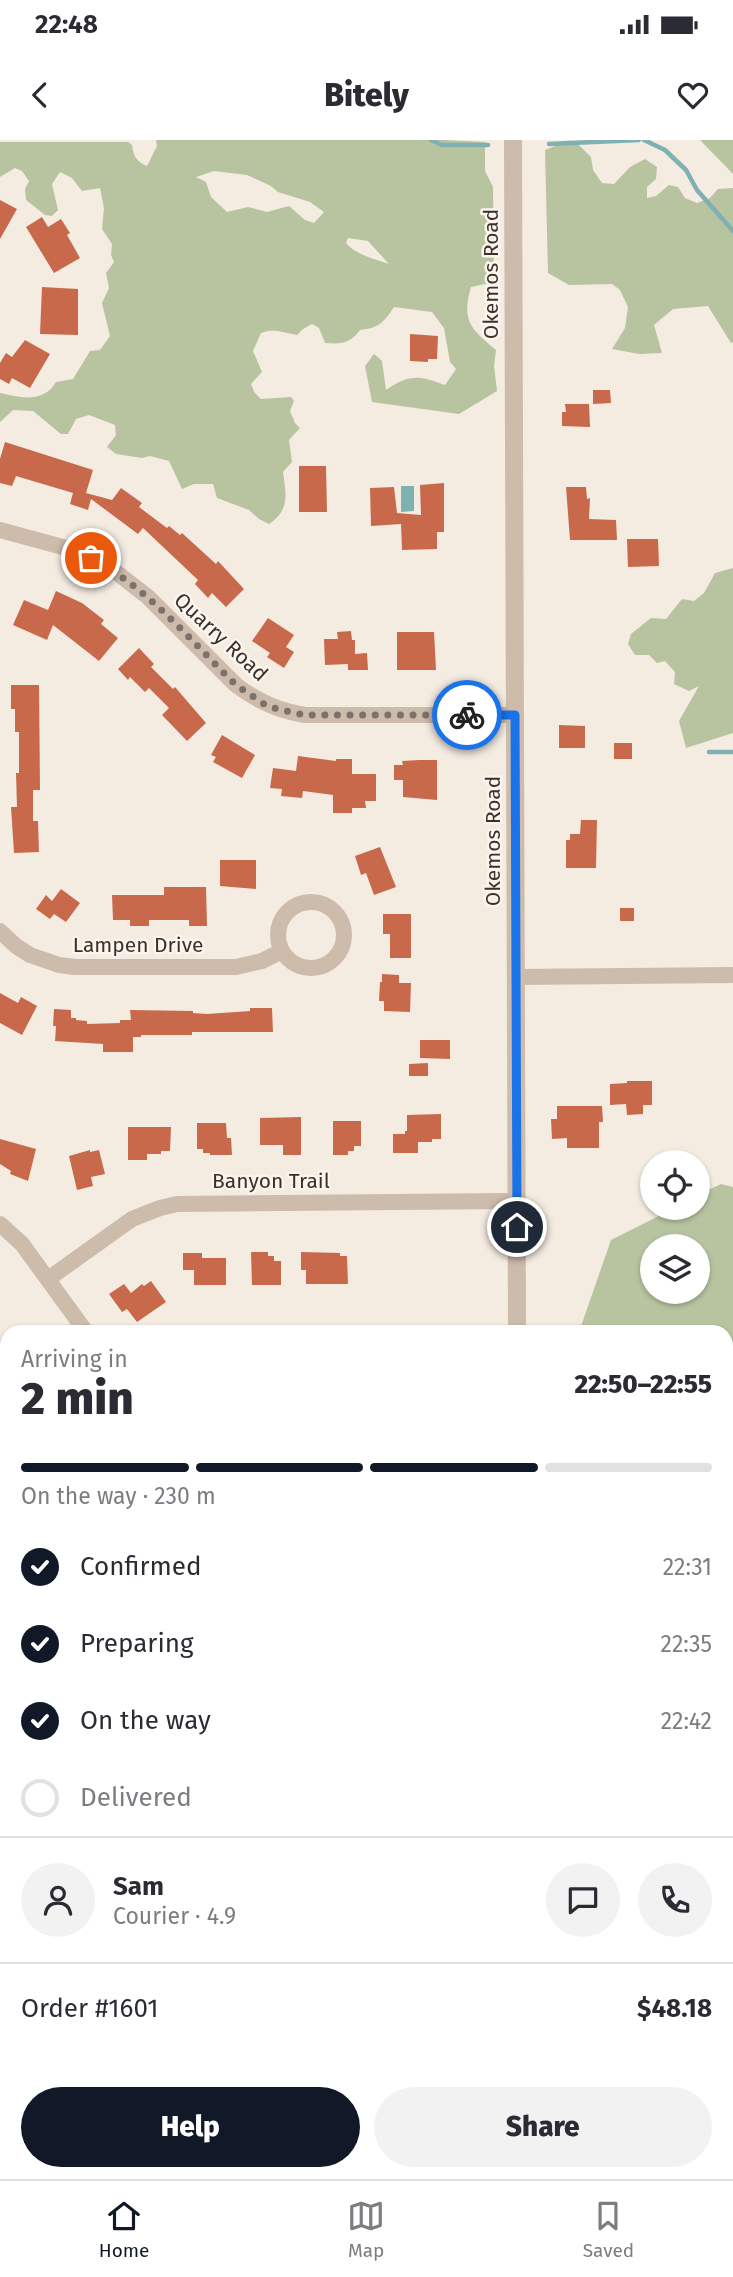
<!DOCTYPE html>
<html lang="en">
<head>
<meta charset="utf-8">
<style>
  :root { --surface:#fff; --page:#f2f2f3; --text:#2b2b33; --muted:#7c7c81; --line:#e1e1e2; --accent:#111827 }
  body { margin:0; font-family:"Fira Sans",sans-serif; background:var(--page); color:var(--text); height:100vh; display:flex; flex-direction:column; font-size:26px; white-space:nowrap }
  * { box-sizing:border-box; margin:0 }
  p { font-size:23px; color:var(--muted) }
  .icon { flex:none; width:38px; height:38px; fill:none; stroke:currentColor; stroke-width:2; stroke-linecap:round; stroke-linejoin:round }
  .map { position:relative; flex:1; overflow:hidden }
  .drawer { position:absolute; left:0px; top:1185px; width:733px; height:856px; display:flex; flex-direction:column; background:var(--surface); border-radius:21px 21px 0 0; box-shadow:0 2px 5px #0004 }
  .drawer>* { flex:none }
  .tools { position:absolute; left:640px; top:1010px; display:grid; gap:14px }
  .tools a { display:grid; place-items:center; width:70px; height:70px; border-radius:50%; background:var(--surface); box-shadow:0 2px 5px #0004; font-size:35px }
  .pin { position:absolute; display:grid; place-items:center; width:60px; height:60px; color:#fff; margin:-30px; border:4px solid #fff; border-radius:50%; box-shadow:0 2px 7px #0007 }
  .courier { position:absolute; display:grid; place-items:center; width:70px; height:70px; margin:-35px; border:5px solid #1a73e8; border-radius:50%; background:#fff; color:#222; box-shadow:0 2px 9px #0007 }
  .overview em { font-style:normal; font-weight:800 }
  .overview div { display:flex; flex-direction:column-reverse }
  .overview { display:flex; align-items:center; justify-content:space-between; height:119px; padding:0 21px }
  h1 { font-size:46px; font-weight:800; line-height:52px }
  .bar { display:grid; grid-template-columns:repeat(4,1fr); gap:10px 7px; align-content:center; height:84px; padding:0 21px }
  .bar i { height:9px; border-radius:5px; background:var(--line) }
  .bar .on { background:var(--accent) }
  .bar p { grid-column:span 4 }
  .line { display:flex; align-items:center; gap:18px; padding:0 21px; border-top:2px solid var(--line) }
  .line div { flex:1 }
  .round { display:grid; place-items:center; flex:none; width:74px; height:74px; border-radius:37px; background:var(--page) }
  ol { padding:0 21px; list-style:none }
  li { display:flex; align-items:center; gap:21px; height:77px }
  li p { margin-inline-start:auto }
  li .icon { padding:7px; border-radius:50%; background:var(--accent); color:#fff; stroke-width:4 }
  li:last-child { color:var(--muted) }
  li i { width:38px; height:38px; border:4px solid var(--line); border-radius:50% }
  .primary-button { display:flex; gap:14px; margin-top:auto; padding:14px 21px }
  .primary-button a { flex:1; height:80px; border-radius:42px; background:var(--accent); color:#fff; font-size:28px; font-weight:800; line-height:80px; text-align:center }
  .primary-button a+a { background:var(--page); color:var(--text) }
  .status { display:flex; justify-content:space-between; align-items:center; height:49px; padding:0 35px; background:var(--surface); direction:ltr }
  .status svg { height:19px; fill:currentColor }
  header { display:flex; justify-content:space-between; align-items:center; height:91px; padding:0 21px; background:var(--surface); font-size:32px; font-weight:800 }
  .tab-bar { display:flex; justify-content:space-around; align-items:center; height:98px; border-top:2px solid var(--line); background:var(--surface); font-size:19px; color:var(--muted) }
  .tab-bar a { display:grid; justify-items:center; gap:4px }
  .tab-bar .on { color:var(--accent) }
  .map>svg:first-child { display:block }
  .green { fill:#b8c4a0; fill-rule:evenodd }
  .water { fill:#7fb0b2 }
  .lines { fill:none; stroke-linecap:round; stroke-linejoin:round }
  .stream { stroke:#7fb0b2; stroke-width:4.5 }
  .building { fill:#c8694b }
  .minor { stroke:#cdbbac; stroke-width:16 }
  .tertiary { stroke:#cdbbac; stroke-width:18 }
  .rail { stroke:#3b302b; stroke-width:4.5; stroke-dasharray:2 5; stroke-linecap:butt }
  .done { stroke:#7c716b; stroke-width:7; stroke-dasharray:0 12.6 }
  .route { stroke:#1a73e8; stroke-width:9 }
  .labels { text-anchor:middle; stroke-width:5; stroke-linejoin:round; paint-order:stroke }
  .street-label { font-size:21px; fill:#3b302b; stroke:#fbf5ee }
</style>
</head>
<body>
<div class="status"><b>22:48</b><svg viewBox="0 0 49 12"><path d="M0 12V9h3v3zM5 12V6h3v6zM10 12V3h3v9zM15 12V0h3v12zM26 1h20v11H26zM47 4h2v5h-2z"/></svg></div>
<header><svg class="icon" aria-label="back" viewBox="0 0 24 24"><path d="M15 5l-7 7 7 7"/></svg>Bitely<svg class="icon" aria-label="heart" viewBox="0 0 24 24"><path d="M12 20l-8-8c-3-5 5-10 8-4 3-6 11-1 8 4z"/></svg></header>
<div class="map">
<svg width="733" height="2039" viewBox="0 0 733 2039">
  <rect width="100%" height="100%" fill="#f4ebe1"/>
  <path class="green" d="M156 0H444L485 2V31L493 47 494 142 471 147C461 181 471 189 496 210L494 226 497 251 459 274 372 262 365 226 374 214 382 221 386 250C409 234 419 235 445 245L456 229 450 222 444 188 432 172 394 167C384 182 379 188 360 190 350 204 341 204 325 203L319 188 312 184 303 189 297 195C284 193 274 188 261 193L253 211 262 232 251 244 254 252 261 259 291 257 294 261 290 271 295 283 300 288 289 300 292 322 283 332C286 355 290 370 269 384L259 379 249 370 217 358 213 344H194L182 349 169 321 150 316 142 318 116 314 107 307 116 295 115 285 89 275 76 279 68 294H61L33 271 13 270 0 282V253C21 258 44 263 56 242L73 239 90 211 100 210 110 196 102 163 109 148 106 133 114 122 111 115 112 104 102 89 104 68 100 48 82 51 72 38 60 32 52 44 58 70 52 76 45 75 26 60 25 49 29 41 22 31 15 28 0 37V2H128L132 5C133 16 137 22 147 26L157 6ZM214 31 247 35 271 46 278 52 310 62 324 72 314 83 305 80 289 66 267 72 248 67 227 72 211 57 206 42 196 37ZM348 98 368 101 389 124C375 119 356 115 346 103Z
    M700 0H733V34Z
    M576 2 591 17 593 30 602 43 614 44 630 27 645 19 657 27 656 39 647 47V58L656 56 669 45 678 47 685 58 697 63 710 58 718 49 733 48V202L731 203 708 166 673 169 654 185 662 213 639 214 612 209 625 188 628 167 620 150 612 144 569 145 548 133 545 10 563 3Z
    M733 428V593L686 608 679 581 699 546 689 551 674 544 675 532 665 521 657 523 649 515H635L628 504 631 494 651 478 666 479 682 459 694 461 704 453 715 433Z
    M721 1044 733 1047V1278L726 1283V1192H579L611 1100 675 1068H698V1055ZM653 1106H698V1152H653Z
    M0 1349 7 1359V1519L4 1523 7 1554V1878H0Z
    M733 1492V2039H529V2034H726V1497Z
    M15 2034H503V2039H7Z"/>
  <path class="water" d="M401 346H414V371L401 372Z"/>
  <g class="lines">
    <path class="stream" d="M431 0 442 5H488
      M644 0 665 10 686 30 697 50 733 91
      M549 4 639 0
      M709 612H733
      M0 1951 7 1948"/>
  </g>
  <path class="building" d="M0 60 17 69 0 99Z
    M42 77 48 87 61 79 70 93 67 95 80 118 54 133 26 87Z
    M42 147 78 149V195L40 194Z
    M410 194 438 196 437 219H428V222L410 221Z
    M25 200 50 214 30 248 12 238 9 244 0 239V223L6 213 12 217Z
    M593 250H610L611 263 593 264Z
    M565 264H589L590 287 562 286V272H566Z
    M5 302 93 330 86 353 112 360 121 348 142 363 139 367 167 388 169 386 180 395 182 393 216 424 218 421 244 449 226 467 212 453 208 458 195 444 198 440 143 388 138 394 91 359 88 370 70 364 73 353 16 336 12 346 0 343V319Z
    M299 326H326L327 372H299Z
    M444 343V392H437V409L402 410 401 384 371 386 370 348 394 347 397 373 421 375 420 345Z
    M566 347H586L587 359 590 358 589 379 616 380 617 400H570Z
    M627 399H658L659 426 628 427Z
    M56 451 82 463 104 480 101 484 118 498 99 521 53 485 47 500 13 485 24 460 48 470Z
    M268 478 294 495 286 507 294 512 284 528 267 517 270 513 252 501Z
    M351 491 352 500H355V514L367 513 368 530H348V524L325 525 324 499H338L337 492Z
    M397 492H434L436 530H397Z
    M139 508 154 524 151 527 173 549 175 547 206 583 187 601 162 575 169 568 149 548 145 552 130 537 128 540 118 529Z
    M11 545H39L40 650H33V681H38L39 712 14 713 11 667H17L16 633H19V592H15V569H11Z
    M559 585 585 586V608H559Z
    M222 595 255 615 242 638 213 622 216 617 211 615Z
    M614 603H632V619H614Z
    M298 616 336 621V619H352V634H376V661H365L366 668H352V673H333V655L303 651 302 658 281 656 282 649 270 648 273 628 296 631Z
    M419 620H437V660L403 657V640H394V625H403L402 621Z
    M581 680H597L596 728H566V700H570V694H580Z
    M380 707 396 747 374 755 366 733 361 735 355 716Z
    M220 720H256V749L220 746Z
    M164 747H206L207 786H189V780H149V786H130V780H113L112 755H164Z
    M61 749 80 763 66 782 54 774 50 779 36 769 46 755 52 761Z
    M620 768H634V781H620Z
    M383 774H411V818H390V794H383Z
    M382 834 399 835V843H411L410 872 384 871V861H379L380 842H382Z
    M0 853 18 863 21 857 37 866 22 895 0 883Z
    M250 868H272L273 892H192V895H141V897H133V912H103V904L55 901 56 886H53L54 869 71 870V878H76V880L87 881V884L120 883V880H131L130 870 193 871V873L207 874 250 871Z
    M420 900H450V919L420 918Z
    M428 923V936H409V924Z
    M627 941H652V965H643V974L627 975 626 964 610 965V944L627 943Z
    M557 966H602L603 982H599V1008H567V998L552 999 551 979H557Z
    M441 974V999H432V1002H418V1013H393V994H405V991H407V975Z
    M301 977V1015H283V1005H260V978Z
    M333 981H361V1006H354V1011H348V1015H333Z
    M197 983H226L227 998H231L232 1015H210V1013H203V1009H197Z
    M128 987H171L170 1011H161V1014H147V1020H128Z
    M0 999 36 1009 28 1041 10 1034 11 1031 0 1024Z
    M90 1010V1012L99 1010 105 1034 91 1037 93 1046 77 1050 69 1016Z
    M251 1112H268V1116H274V1121H281V1145H252Z
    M301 1112 340 1113V1116H347L348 1144H306V1130H301Z
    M183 1113H202V1118H226V1145H194V1130H183Z
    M151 1141 166 1162 137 1182 127 1169 122 1172 109 1154 124 1144 131 1153 142 1144 144 1146Z"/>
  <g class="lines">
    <path class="minor" d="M0 390 70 409 112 429 148 457 236 545C257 561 278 571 305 575H515
      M278 795a33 33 0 1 1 66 0a33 33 0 1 1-66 0Z
      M0 791 16 806 30 815 59 825 75 827H236L262 821 282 811
      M516 837 733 835
      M0 1084 22 1104 86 1192
      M48 1139 132 1079 160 1068 177 1064 517 1061
      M726 1875H733"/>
    <path class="tertiary" d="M513 0 517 1192
      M521 2034V2039"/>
    <path class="rail" d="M726 1480 733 1475
      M0 2002 7 1997"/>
  </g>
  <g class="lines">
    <path class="done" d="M91 418C148 448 190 500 236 545L264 564 277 569 305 575H467"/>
    <path class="route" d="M467 575H515L517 1087"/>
  </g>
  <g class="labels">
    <g class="street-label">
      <text transform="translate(491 134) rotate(-90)" y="7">Okemos Road</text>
      <text transform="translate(221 497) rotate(43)" y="7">Quarry Road</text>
      <text transform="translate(493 701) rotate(-90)" y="7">Okemos Road</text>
      <text x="138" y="812">Lampen Drive</text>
      <text x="271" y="1048">Banyon Trail</text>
    </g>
  </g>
</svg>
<div class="tools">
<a><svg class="icon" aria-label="locate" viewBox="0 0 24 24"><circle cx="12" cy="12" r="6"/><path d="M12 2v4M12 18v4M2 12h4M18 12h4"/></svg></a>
<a><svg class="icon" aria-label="layers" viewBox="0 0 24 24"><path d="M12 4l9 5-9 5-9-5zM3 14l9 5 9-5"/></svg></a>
</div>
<div class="pin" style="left:91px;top:418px;background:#ea580c"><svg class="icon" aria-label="bag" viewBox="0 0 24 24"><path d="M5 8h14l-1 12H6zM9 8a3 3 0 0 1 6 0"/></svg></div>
<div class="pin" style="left:517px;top:1087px;background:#1f2937"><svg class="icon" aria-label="home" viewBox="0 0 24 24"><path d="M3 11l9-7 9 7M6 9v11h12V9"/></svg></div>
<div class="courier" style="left:467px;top:575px"><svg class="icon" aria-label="bike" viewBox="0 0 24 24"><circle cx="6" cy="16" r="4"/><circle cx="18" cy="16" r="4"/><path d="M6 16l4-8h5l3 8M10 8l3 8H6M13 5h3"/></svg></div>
<section class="drawer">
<div class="overview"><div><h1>2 min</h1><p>Arriving in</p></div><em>22:50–22:55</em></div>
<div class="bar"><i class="on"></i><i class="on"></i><i class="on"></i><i></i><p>On the way · 230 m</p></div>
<ol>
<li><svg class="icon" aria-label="check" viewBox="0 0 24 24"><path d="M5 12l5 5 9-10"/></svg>Confirmed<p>22:31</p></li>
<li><svg class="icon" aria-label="check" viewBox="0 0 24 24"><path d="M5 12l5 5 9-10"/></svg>Preparing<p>22:35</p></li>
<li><svg class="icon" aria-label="check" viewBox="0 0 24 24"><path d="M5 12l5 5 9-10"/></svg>On the way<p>22:42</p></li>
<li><i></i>Delivered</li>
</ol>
<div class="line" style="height:126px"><a class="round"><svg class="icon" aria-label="person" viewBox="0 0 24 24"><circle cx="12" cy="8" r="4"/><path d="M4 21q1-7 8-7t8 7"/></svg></a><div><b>Sam</b><p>Courier · 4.9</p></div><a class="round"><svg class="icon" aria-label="chat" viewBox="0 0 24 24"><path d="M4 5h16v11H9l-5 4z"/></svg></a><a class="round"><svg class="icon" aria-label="phone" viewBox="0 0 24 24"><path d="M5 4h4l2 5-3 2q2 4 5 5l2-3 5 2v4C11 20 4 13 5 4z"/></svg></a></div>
<div class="line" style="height:91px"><div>Order #1601</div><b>$48.18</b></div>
<div class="primary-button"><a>Help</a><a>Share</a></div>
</section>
</div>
<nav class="tab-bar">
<a class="on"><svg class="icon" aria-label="home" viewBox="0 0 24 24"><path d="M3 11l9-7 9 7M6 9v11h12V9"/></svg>Home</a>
<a><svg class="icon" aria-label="map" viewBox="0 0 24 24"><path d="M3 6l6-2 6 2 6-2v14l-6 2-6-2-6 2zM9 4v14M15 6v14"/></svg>Map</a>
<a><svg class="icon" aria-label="saved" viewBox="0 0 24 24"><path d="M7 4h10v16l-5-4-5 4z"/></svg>Saved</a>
</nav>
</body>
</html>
